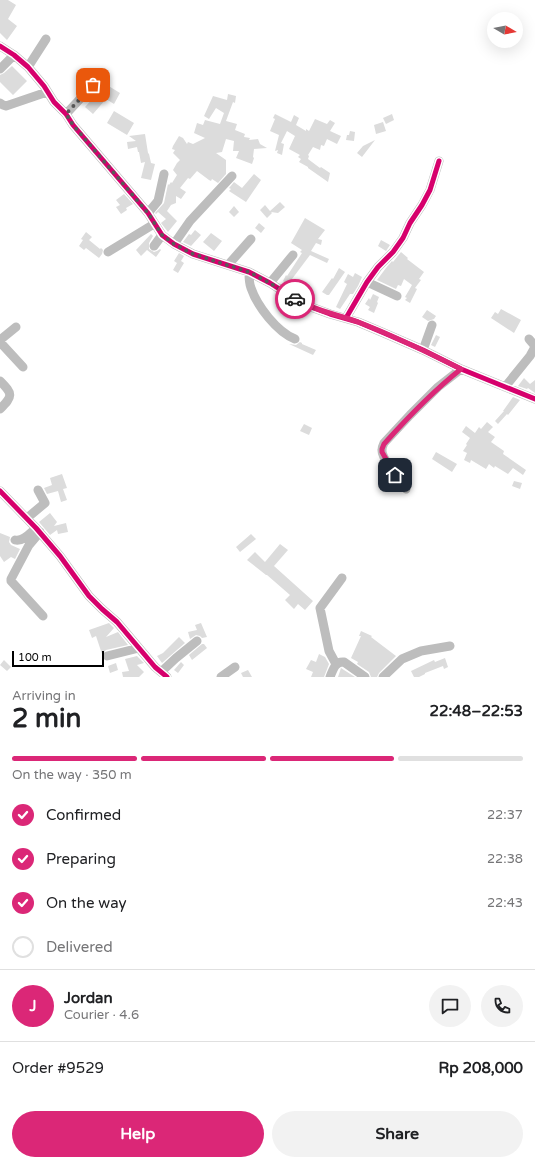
<!DOCTYPE html>
<html lang="en">
<head>
<meta charset="utf-8">
<style>
  :root { --surface:#fff; --page:#f2f2f2; --text:#202124; --muted:#757577; --line:#e0e0e0; --accent:#db2777 }
  body { margin:0; font-family:"Varela Round",sans-serif; background:var(--page); color:var(--text); height:100vh; display:flex; flex-direction:column; font-size:15px; white-space:nowrap }
  * { box-sizing:border-box; margin:0 }
  p { font-size:13px; color:var(--muted) }
  .icon { flex:none; width:22px; height:22px; fill:none; stroke:currentColor; stroke-width:2; stroke-linecap:round; stroke-linejoin:round }
  .map { position:relative; height:677px; overflow:hidden }
  .side { display:flex; flex-direction:column; background:var(--surface); flex:1 }
  .side>* { flex:none }
  .needle { width:26px; rotate:100deg }
  .fabs { position:absolute; left:487px; top:12px; display:grid; gap:8px }
  .fabs a { display:grid; place-items:center; width:36px; height:36px; border-radius:50%; background:var(--surface); box-shadow:0 4px 16px #0002; font-size:20px }
  .scale { position:absolute; left:12px; bottom:10px; width:92px; box-sizing:border-box; padding-left:4px; border:2px solid #000; border-top:0; font-size:11px; line-height:14px; white-space:nowrap; color:#000; -webkit-text-stroke:3px #fff; paint-order:stroke }
  .pin { position:absolute; display:grid; place-items:center; width:34px; height:34px; color:#fff; margin:-17px; border-radius:8px; box-shadow:0 2px 6px #0006 }
  .courier { position:absolute; display:grid; place-items:center; width:40px; height:40px; margin:-20px; border:3px solid #db2777; border-radius:50%; background:#fff; color:#222; box-shadow:0 1px 5px #0007 }
  .overview em { font-style:normal; font-weight:700 }
  .overview div { display:flex; flex-direction:column-reverse }
  .overview { display:flex; align-items:center; justify-content:space-between; height:68px; padding:0 12px }
  h1 { font-size:26px; font-weight:700; line-height:30px }
  .bar { display:grid; grid-template-columns:repeat(4,1fr); gap:6px 4px; align-content:center; height:48px; padding:0 12px }
  .bar i { height:5px; border-radius:3px; background:var(--line) }
  .bar .on { background:var(--accent) }
  .bar p { grid-column:span 4 }
  .line { display:flex; align-items:center; gap:10px; padding:0 12px; border-top:1px solid var(--line) }
  .line div { flex:1 }
  .round { display:grid; place-items:center; flex:none; width:42px; height:42px; border-radius:21px; background:var(--page) }
  ol { padding:0 12px; list-style:none }
  li { display:flex; align-items:center; gap:12px; height:44px }
  li p { margin-inline-start:auto }
  li .icon { padding:4px; border-radius:50%; background:var(--accent); color:#fff; stroke-width:4 }
  li:last-child { color:var(--muted) }
  li i { width:22px; height:22px; border:2px solid var(--line); border-radius:50% }
  .primary-button { display:flex; gap:8px; margin-top:auto; padding:8px 12px }
  .primary-button a { flex:1; height:46px; border-radius:24px; background:var(--accent); color:#fff; font-size:16px; font-weight:700; line-height:46px; text-align:center }
  .primary-button a+a { background:var(--page); color:var(--text) }
  .map>svg:first-child { display:block }
  .building { fill:#dcdcdc }
  .lines { fill:none; stroke-linecap:round; stroke-linejoin:round }
  .minor { stroke:#bdbdbd; stroke-width:9 }
  .cycleway-casing { stroke:#fff; stroke-width:8 }
  .cycleway { stroke:#d6006c; stroke-width:5 }
  .done { stroke:#595959; stroke-width:4; stroke-dasharray:0 7.2 }
  .route { stroke:#db2777; stroke-width:5 }
</style>
</head>
<body>
<div class="map">
<svg width="535" height="677" viewBox="0 0 535 677">
  <rect width="100%" height="100%" fill="#fff"/>
  <path class="building" d="M0 0H8L16 5 8 19 17 26 7 40 0 33Z
    M12 66 27 81 13 95 0 82V75L4 73Z
    M107 85 120 93 114 104 106 99 93 114 85 107 95 96 98 98Z
    M228 94 236 96 235 103 233 102 226 121 237 124 235 130 245 134 244 137 250 138 249 140 258 139 260 144 267 148 254 149 253 157 254 158 252 164 236 158 239 151H233L234 141 226 139 222 152 216 153 226 160V174L218 183 212 179 211 181 209 180 197 171 190 179 188 178 180 188 186 192 181 199 176 196V203L171 205 167 211 177 221 168 232 161 223 166 219 158 212 156 214 155 213 164 203 168 184 169 185 171 182 172 183 177 175 173 170 177 163 180 160 173 153 175 150 172 149 173 146 179 136 183 138 187 144 188 142 193 144 205 138 194 133 197 123 203 125 205 120 220 124 224 113 216 108 209 119 204 116 213 96 227 100Z
    M114 111 134 123 127 135 107 123Z
    M275 114 291 122 294 115 299 118 296 125 306 131V129L309 131 315 119 327 124 330 120 335 123 330 131 341 136 337 144 327 139 324 146 321 145 320 150 313 147 308 155 309 156 308 159 320 168 321 167 330 173 328 182 308 168V167L299 162 301 159 298 157 300 155 289 149 295 136 287 131 281 143 284 144 282 155 277 153 278 150 275 151 279 135 270 131 275 119 273 118Z
    M392 114 394 120 386 124 383 118Z
    M383 122 386 131 376 134 374 125Z
    M350 131 355 132 354 141 346 140 347 135H349Z
    M145 134 148 153 149 154 151 163 155 164 151 180 141 178 145 162 141 163 139 152H138L137 147 128 149 127 142 136 141 129 136Z
    M375 140 362 157 357 153 363 146Z
    M254 174 261 180 246 202 229 191 231 189 229 188 234 182 242 188Z
    M124 194 133 204 126 208 127 210 121 214 116 207 120 205 116 200Z
    M280 202 285 207 278 213 271 212 272 213 267 218 260 210 265 205 270 211Z
    M234 206 239 212 234 217 229 212Z
    M305 218 325 230 318 239 322 240 321 245 316 243 311 251 329 259 327 263 310 255 292 279H293L289 285 283 281 286 275 287 276 291 270 302 253 300 252 302 250 291 243Z
    M259 223 265 228 261 233 255 228Z
    M195 230 201 235 191 246 183 242 189 234 191 235Z
    M86 232 92 237 89 240 100 249 101 248 103 250 102 254 99 258 86 248 84 250 79 246 83 240 81 239Z
    M211 233 222 241 214 251 203 242Z
    M151 234 153 236 149 243V249L154 252 157 251 160 249 161 250 156 257 147 250 141 256 136 250Z
    M381 240 390 245 386 251 378 246Z
    M401 252 408 258 407 259 424 272 419 279 421 280 415 288 417 289 410 303 405 300 407 298 405 297 412 285 404 279 401 286 398 285 396 289 377 280 386 268 392 261 393 262Z
    M179 253 184 256 181 261 184 263 178 273 173 270 177 263 174 261Z
    M339 268 345 272 329 295H327L322 292 332 278 333 279Z
    M355 273 362 277 358 286 353 294H350L340 309 336 307 347 284 344 282 348 274 353 277Z
    M373 294 379 297 377 302 378 303 374 313 368 310 370 307 365 304 369 298 370 300Z
    M501 309 521 320 514 333 491 318 495 312 498 314Z
    M427 310 436 316 434 319 428 321 422 317Z
    M436 335 440 337 435 347 431 345Z
    M300 342 302 343V344L316 350 313 355 289 344 296 345Z
    M524 378 530 384 535 380V393L528 388 527 389 518 386Z
    M513 397 520 400 508 415 507 414 498 424 495 421 504 411H503Z
    M487 422 493 427 488 432 495 437 491 442 504 451 503 454 526 470 523 475 513 468 508 474 495 466 494 468 489 464 486 469 471 460 470 463 464 460 467 453 463 451 467 445 466 444 470 438 462 432 466 426 475 433 479 427 481 429Z
    M304 424 312 428 309 435 300 431Z
    M436 452 457 464 452 472 432 459Z
    M62 474 67 488 63 489 67 500 61 502 58 491 47 494 44 488 52 485 50 478Z
    M514 481 522 483 520 489 512 486Z
    M50 513 57 522 54 526 66 523 68 532 58 534 57 530 50 535 39 522Z
    M0 533 10 537 9 542 11 545 20 549 15 559 11 557 4 562 0 556Z
    M251 534 256 539 240 552 236 547Z
    M280 544 288 550 274 566 313 601 305 610 298 604 294 609 285 600 290 595 267 575H266L247 560 255 552 265 562Z
    M109 623 114 628 106 637 118 632 128 645 106 650 102 654 96 636 92 638 89 630Z
    M201 623 207 637 202 638 200 636 196 635 190 639 188 632 197 630 195 625Z
    M361 631 372 636 371 637 396 656 379 673 377 677H371L369 672 357 664 358 662 351 658 361 636H359Z
    M179 637 185 643 162 663 157 656 163 653Z
    M202 644H204L207 648 192 660 189 655Z
    M319 654 325 657 329 664 324 677H311L313 672 306 669 311 660 316 662Z
    M137 656 144 663 137 665 144 672 139 677H123L122 672 129 671 125 659Z
    M445 658 448 667 444 669 443 666 425 673V674L419 677H414L411 671 434 660 435 662Z
    M4 660 11 667 7 671 0 665Z
    M181 662 184 665 178 673 174 670Z
    M116 663 118 670 110 673 108 666Z
    M341 668 344 670 355 677H338Z
    M248 670 252 677H243L241 673Z"/>
  <g class="lines">
    <path class="minor" d="M0 46 14 55 28 67 44 86 54 102 66 114 73 125 148 213 162 235 174 244 193 254 249 272 270 283 303 304 330 314 358 322 384 333 423 350 461 369 535 399
      M28 67 46 39
      M0 69 14 55
      M0 103 3 105 6 106 47 92
      M66 114 93 85
      M148 213 158 201 164 174
      M174 244 190 221 232 176
      M154 246 162 235
      M108 252 154 224
      M228 265 251 239
      M249 272C249 277 249 283 251 288 257 306 277 332 295 339
      M367 282 397 296
      M270 283 293 255
      M346 318 367 282 378 267 393 252 403 238 410 223 422 205 430 190 439 161
      M529 339 535 346
      M0 340 16 327
      M0 342 23 367
      M423 350 432 325
      M0 381C13 394 13 396 0 409
      M505 387 530 356 535 347
      M406 489C401 482 381 458 382 450 382 448 383 445 384 443L410 415 438 387 461 369
      M0 491 36 528 60 556 89 596 102 609 117 622 155 667 167 677
      M27 518 45 503 38 490
      M40 532 29 545 11 579V581L43 616
      M15 540C23 542 30 533 36 528
      M107 656 139 648
      M336 664 329 651 320 608 342 578
      M161 672 176 658 197 641
      M221 677 235 667
      M330 677C333 670 335 661 344 662L365 677
      M383 677 402 659 421 651 450 646"/>
    <g class="cycleway-casing">
      <path id="cycleway" d="M0 46 14 55 28 67 44 86 54 102 66 114 73 125 148 213 162 235 174 244 193 254 249 272 270 283 303 304 330 314 358 322 384 333 423 350 461 369 535 399
        M346 318 367 282 378 267 393 252 403 238 410 223 422 205 430 190 439 161
        M0 491 36 528 60 556 89 596 102 609 117 622 155 667 167 677"/>
    </g>
    <use href="#cycleway" class="cycleway"/>
  </g>
  <g class="lines">
    <path class="done" d="M93 85 66 114 73 125 148 213 162 235 174 244 193 254 249 272 270 283 295 299"/>
    <path class="route" d="M295 299C315 311 337 314 358 322 393 335 427 352 461 369 432 392 409 416 384 444L382 449V452L395 475"/>
  </g>
</svg>
<div class="fabs">
<a><svg class="needle" viewBox="-14 -14 28 28"><path d="M0-13l5 13h-10z" fill="#e53935"/><path d="M0 13l5-13h-10z" fill="#757577"/></svg></a>
</div>
<div class="scale">100 m</div>
<div class="pin" style="left:93px;top:85px;background:#ea580c"><svg class="icon" aria-label="bag" viewBox="0 0 24 24"><path d="M5 8h14l-1 12H6zM9 8a3 3 0 0 1 6 0"/></svg></div>
<div class="pin" style="left:395px;top:475px;background:#1f2937"><svg class="icon" aria-label="home" viewBox="0 0 24 24"><path d="M3 11l9-7 9 7M6 9v11h12V9"/></svg></div>
<div class="courier" style="left:295px;top:299px"><svg class="icon" aria-label="car" viewBox="0 0 24 24"><path d="M5 17H2v-5l4-1 3-4h7l3 4 3 1v5h-3M9 17h6M6 11h13"/><circle cx="7" cy="17" r="2"/><circle cx="17" cy="17" r="2"/></svg></div>
</div>
<section class="side">
<div class="overview"><div><h1>2 min</h1><p>Arriving in</p></div><em>22:48–22:53</em></div>
<div class="bar"><i class="on"></i><i class="on"></i><i class="on"></i><i></i><p>On the way · 350 m</p></div>
<ol>
<li><svg class="icon" aria-label="check" viewBox="0 0 24 24"><path d="M5 12l5 5 9-10"/></svg>Confirmed<p>22:37</p></li>
<li><svg class="icon" aria-label="check" viewBox="0 0 24 24"><path d="M5 12l5 5 9-10"/></svg>Preparing<p>22:38</p></li>
<li><svg class="icon" aria-label="check" viewBox="0 0 24 24"><path d="M5 12l5 5 9-10"/></svg>On the way<p>22:43</p></li>
<li><i></i>Delivered</li>
</ol>
<div class="line" style="height:72px"><b class="round" style="background:var(--accent);color:#fff">J</b><div><b>Jordan</b><p>Courier · 4.6</p></div><a class="round"><svg class="icon" aria-label="chat" viewBox="0 0 24 24"><path d="M4 5h16v11H9l-5 4z"/></svg></a><a class="round"><svg class="icon" aria-label="phone" viewBox="0 0 24 24"><path d="M5 4h4l2 5-3 2q2 4 5 5l2-3 5 2v4C11 20 4 13 5 4z"/></svg></a></div>
<div class="line" style="height:52px"><div>Order #9529</div><b>Rp 208,000</b></div>
<div class="primary-button"><a>Help</a><a>Share</a></div>
</section>
</body>
</html>
